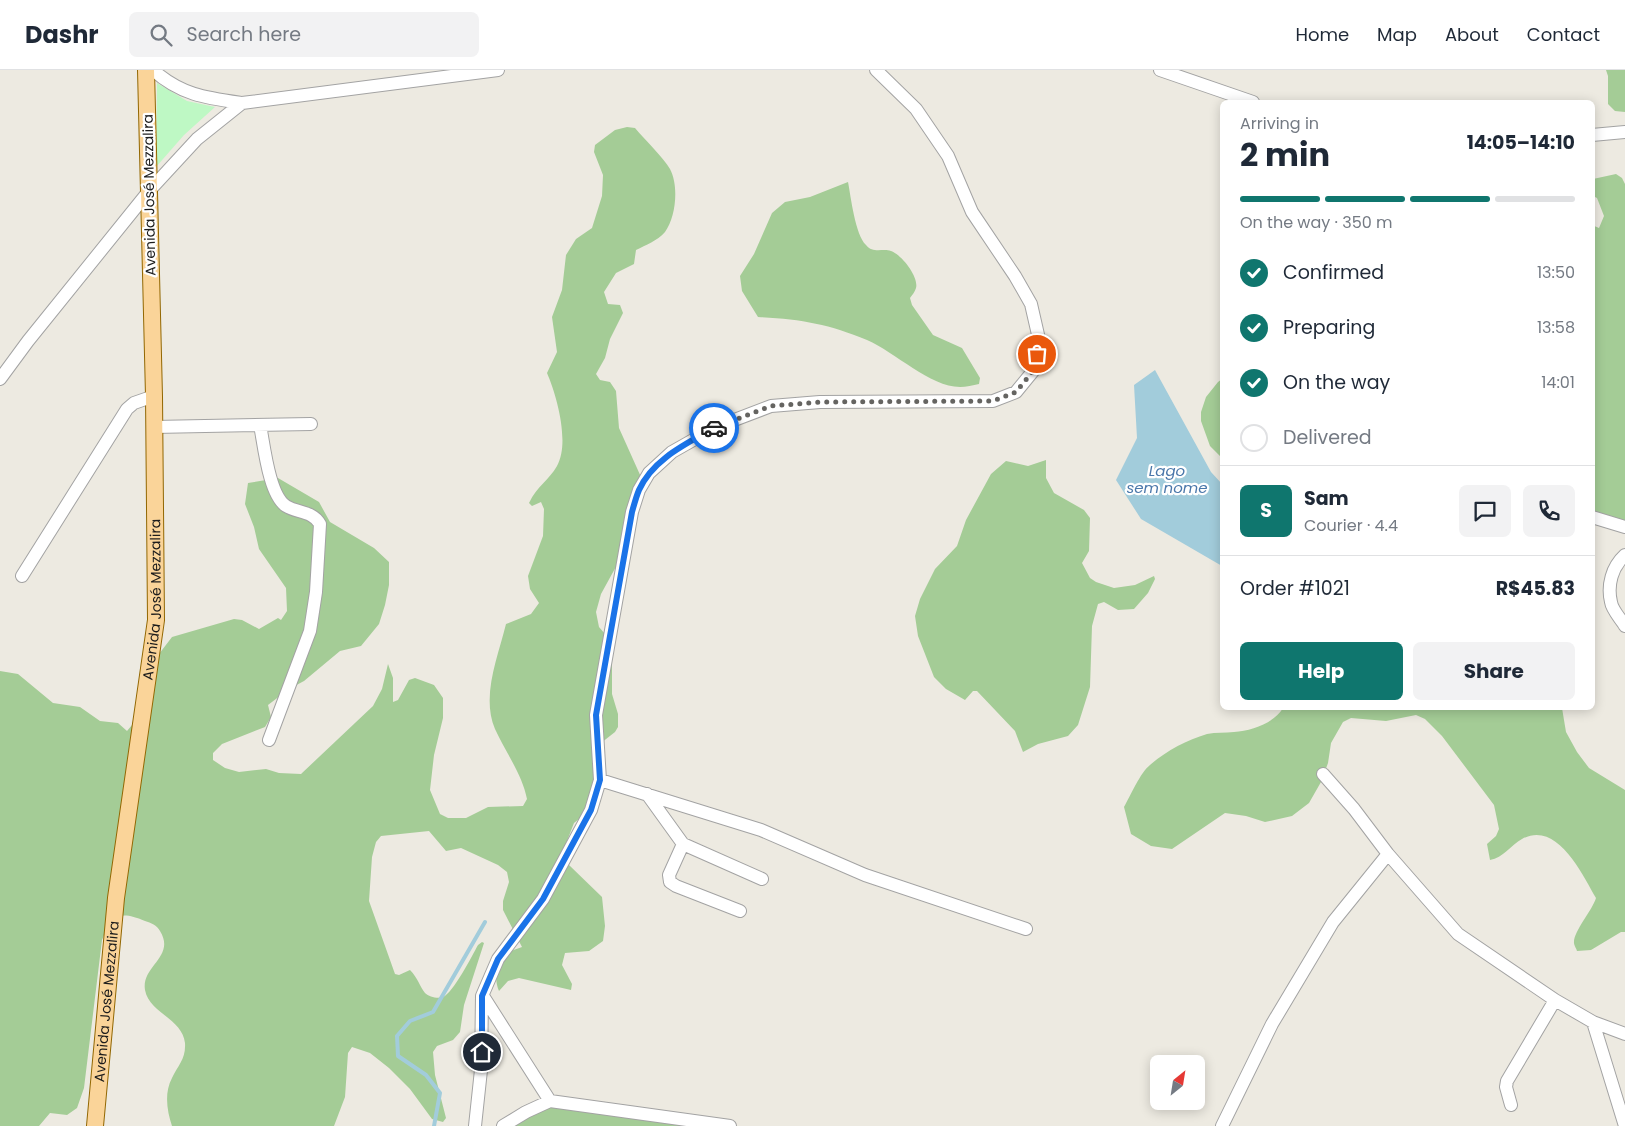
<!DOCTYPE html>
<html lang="en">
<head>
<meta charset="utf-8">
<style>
  :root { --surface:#fff; --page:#f2f2f3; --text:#1f2937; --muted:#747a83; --line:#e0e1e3; --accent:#0f766e }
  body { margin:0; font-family:Poppins,sans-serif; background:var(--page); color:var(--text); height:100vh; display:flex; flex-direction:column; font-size:19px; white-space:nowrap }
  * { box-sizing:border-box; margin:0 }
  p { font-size:16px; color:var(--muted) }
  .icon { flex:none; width:28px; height:28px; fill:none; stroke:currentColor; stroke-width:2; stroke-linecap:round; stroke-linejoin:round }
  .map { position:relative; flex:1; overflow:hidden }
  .panel { position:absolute; left:1220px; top:30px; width:375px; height:610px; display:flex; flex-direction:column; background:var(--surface); border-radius:8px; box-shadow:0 2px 12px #0003 }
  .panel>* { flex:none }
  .needle { width:32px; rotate:30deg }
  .fabs { position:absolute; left:1150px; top:985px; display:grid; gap:10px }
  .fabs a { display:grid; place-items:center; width:55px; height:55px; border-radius:8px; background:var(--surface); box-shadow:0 2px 12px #0003; font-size:25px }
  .pin { position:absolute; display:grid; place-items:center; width:42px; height:42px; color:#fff; margin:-21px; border:2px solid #fff; border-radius:50%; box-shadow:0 1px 5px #0007 }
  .courier { position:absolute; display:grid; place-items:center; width:50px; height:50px; margin:-25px; border:4px solid #1a73e8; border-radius:50%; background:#fff; color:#222; box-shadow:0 1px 6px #0007 }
  .headline em { font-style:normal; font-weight:700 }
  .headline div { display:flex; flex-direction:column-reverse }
  .headline { display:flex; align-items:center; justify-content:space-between; height:85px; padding:0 20px }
  h1 { font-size:32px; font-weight:700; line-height:38px }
  .bar { display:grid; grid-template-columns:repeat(4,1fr); gap:8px 5px; align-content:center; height:60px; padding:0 20px }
  .bar i { height:6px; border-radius:4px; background:var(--line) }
  .bar .current { background:var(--accent) }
  .bar p { grid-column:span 4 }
  .line { display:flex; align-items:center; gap:12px; padding:0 20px; border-top:1px solid var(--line) }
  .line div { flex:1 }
  .round { display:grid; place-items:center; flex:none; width:52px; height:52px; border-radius:8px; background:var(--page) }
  ol { padding:0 20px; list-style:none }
  li { display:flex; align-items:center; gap:15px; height:55px }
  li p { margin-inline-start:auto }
  li .icon { padding:5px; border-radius:50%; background:var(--accent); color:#fff; stroke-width:4 }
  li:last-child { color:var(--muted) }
  li i { width:28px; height:28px; border:2px solid var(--line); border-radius:50% }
  .primary-button { display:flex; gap:10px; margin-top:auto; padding:10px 20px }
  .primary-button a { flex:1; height:58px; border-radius:8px; background:var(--accent); color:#fff; font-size:20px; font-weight:700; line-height:58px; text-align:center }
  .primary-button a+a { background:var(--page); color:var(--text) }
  header { display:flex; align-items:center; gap:30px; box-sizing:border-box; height:70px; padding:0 25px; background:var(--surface); border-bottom:1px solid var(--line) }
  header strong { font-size:24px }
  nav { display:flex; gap:28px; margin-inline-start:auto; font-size:18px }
  .search { width:350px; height:45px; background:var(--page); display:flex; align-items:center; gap:12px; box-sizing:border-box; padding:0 18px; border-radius:8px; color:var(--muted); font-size:19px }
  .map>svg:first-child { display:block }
  .forest { fill:#a4cc96 }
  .park { fill:#bef8c4 }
  .water { fill:#a2ccdb }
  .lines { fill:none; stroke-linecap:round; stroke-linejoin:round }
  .stream { stroke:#a2ccdb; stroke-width:4 }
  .minor-casing { stroke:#a3a3a3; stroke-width:14 }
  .major-casing { stroke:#926702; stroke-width:18 }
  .minor { stroke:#fff; stroke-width:12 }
  .major { stroke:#fad499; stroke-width:16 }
  .done { stroke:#656461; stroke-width:5; stroke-dasharray:0 9 }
  .route { stroke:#1a73e8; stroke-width:6 }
  .labels { text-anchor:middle; stroke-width:4.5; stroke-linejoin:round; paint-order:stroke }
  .street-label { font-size:14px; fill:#1c1c1c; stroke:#fff }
  .water-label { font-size:15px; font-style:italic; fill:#4a77aa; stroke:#fff }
</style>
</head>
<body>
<header>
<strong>Dashr</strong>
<div class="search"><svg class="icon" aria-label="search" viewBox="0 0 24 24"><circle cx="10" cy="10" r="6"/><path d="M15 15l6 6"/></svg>Search here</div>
<nav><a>Home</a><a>Map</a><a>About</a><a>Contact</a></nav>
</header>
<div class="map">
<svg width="1625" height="1056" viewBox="0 0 1625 1056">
  <rect width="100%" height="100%" fill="#edeae1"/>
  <path class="forest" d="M1606 0H1625V42L1615 41 1608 34V6Z
    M627 57 635 58C645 70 663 87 670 99 679 116 676 147 665 162 657 171 646 175 636 180L634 194 616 203 604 222 608 234 620 235 623 243 610 269 605 288 596 304 600 310 610 312 616 321 619 358 641 407 618 493 601 524 596 542 599 557 612 572V624L618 644V657L615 662 601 673V731L574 753 565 776 569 795 602 827 605 856 603 871 589 881 565 883 562 895 572 914 571 920 519 908 508 911 499 921C494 910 495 892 506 884 510 881 517 879 522 877L503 840V831L509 812 507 802 498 795 461 778 446 781 429 761 381 766 376 772 372 787 369 831 395 904 399 905 410 900C418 908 420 917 425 923 429 927 438 929 443 927 453 923 472 886 478 875L482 872 484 873 464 935 460 962 453 970 437 976 433 982 435 1005 446 1048 443 1052 432 1049 410 1019 389 998 370 983 352 977 348 983 345 1027 334 1056H172C167 1041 164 1023 172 1008 178 995 186 989 185 973 182 948 149 943 145 920 141 896 176 887 160 861 157 855 151 853 145 851 119 840 112 845 102 870L84 1018 77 1038 67 1045 50 1043 39 1056H0V601L18 604 53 633 80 637 100 651 118 653 127 661 132 655 146 601 172 567 234 549 242 550 259 559 278 548 281 550 287 541 286 518 259 479 254 457 245 434 248 413 278 408 319 432 330 452 374 478 389 492V515L385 535 379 554 361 576 340 581 304 611 289 619 268 635 271 647 265 657 222 674 213 683V690L225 698 239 702 266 699 279 703 301 704 373 636 382 619 388 594 393 608V632L398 630 409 610 415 608 434 615 443 628V648L434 685 430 720 440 744 448 748H466L488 737 523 736 527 729C522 704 506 683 495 659 481 626 498 587 506 554L531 544 539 533 530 519 528 506 543 466 544 439 541 432 532 436 529 433C537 416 549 410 557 396 570 373 557 326 547 303L557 282 552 247 562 220 566 185 576 169 592 158 602 126 603 105 594 82 595 75 615 60Z
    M1616 104 1622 108 1625 114V459L1593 450 1592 155 1599 158 1604 146 1597 128 1593 126V109Z
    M848 112C851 127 855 164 866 175 873 184 883 178 891 181 902 185 919 207 916 218 915 222 912 225 910 228L912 235 933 265 962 278 980 308 979 314C973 315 966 317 960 317 930 317 895 282 867 270 829 254 800 249 758 247L742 221 740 206 754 184 772 143 785 132 810 127Z
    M1222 309V388L1210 376 1201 351V342L1206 327 1218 312Z
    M1046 390V408L1054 423 1084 440 1090 448 1089 481 1082 493 1090 508 1096 512 1114 518 1135 515 1154 506 1155 509 1148 523 1134 539 1118 540 1104 532 1098 534 1092 556 1090 617 1078 655 1068 666 1038 674 1023 682 1015 661 977 621H973L965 630 946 619 934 607 918 566 915 546 920 529 935 499 957 476 966 450 991 404 1006 391 1028 396Z
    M1283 638H1562L1566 662 1577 682 1589 698 1625 720V862H1621L1591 880 1577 881C1577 880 1574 875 1574 873 1573 862 1592 841 1596 828 1582 804 1557 750 1522 769 1511 775 1503 788 1490 790L1487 774 1496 766 1499 759 1494 735 1442 666 1425 649 1416 645 1386 651 1351 648 1343 652 1331 673 1328 693 1321 712 1309 733 1292 746 1265 752 1246 746 1225 743 1172 779 1151 776 1131 764 1124 737C1131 725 1140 703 1150 695 1166 681 1187 670 1207 664 1216 662 1225 663 1234 662 1252 661 1274 653 1283 638Z
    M571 1033 737 1056H513L535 1041Z"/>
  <path class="park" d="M157 13 187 31 215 37 184 65 156 97Z"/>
  <path class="water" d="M1155 300 1211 402 1222 414V496L1141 449 1116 410 1137 368 1134 315Z"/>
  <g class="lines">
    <path class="stream" d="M434 1056 440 1023 426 1005 398 986 397 966 410 951 433 942 485 852"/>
    <g class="minor-casing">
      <path id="minor" d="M153 0C181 25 206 28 242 33L498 0
        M1160 0 1253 32
        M1592 65 1625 62
        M0 309 28 271 149 121 197 69 242 33
        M260 355C264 375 269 425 286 436 297 443 313 441 320 454L316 522 310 561 269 670
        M154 357 311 354
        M1592 447 1625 457
        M1625 485C1612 497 1607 515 1611 532 1612 540 1621 549 1625 556
        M22 506 127 339 134 333 154 326
        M1323 704 1354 739 1388 784 1458 864 1555 930 1593 952 1625 964
        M600 710 761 760 865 805 1026 859
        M647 724 683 774 762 809
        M683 774 669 805 670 812 676 816 740 841
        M483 926 550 1031
        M1593 952 1625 1056
        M1511 1035 1506 1017 1507 1011 1555 930
        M475 1056 481 1000 482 926 498 889 543 829 591 740 600 710 596 645 632 442 639 420 649 403 672 382 716 357 771 336 820 332 993 331 1016 322 1034 300 1039 269 1031 234 1015 206 972 142 948 86 916 39 876 0
        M503 1056 526 1042 550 1031 730 1056
        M1222 1056 1272 954 1333 852 1388 784"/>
    </g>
    <g class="major-casing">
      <g id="major">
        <path id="s1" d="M95 1056 116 828 156 550 154 326 146 0"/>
      </g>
    </g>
    <use href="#minor" class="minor"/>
    <use href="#major" class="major"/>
  </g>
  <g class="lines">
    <path class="done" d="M714 358 771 336 820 332 993 331 1016 322 1034 300 1037 284"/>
    <path class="route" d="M482 982V926L498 889 543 829 591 740 600 710 596 645 632 442C634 435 636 427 639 420 653 389 686 374 714 358"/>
  </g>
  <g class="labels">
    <g class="street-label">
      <text transform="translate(149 125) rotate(-91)" y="5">Avenida José Mezzalira</text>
      <text dy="5" stroke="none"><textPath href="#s1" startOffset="530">Avenida José Mezzalira</textPath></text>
      <text dy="5" stroke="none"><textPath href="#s1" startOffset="125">Avenida José Mezzalira</textPath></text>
    </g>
    <g class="water-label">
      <text x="1167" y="406">Lago<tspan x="1167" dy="17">sem nome</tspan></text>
    </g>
  </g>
</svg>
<div class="fabs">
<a><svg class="needle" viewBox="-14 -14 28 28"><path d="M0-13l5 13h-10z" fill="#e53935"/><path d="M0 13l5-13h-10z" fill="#747a83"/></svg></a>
</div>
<div class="pin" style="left:1037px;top:284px;background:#ea580c"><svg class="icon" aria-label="bag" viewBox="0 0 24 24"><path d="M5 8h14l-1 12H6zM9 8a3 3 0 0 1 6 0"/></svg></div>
<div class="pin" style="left:482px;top:982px;background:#1f2937"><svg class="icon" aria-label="home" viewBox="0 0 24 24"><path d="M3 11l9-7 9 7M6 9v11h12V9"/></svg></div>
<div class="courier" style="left:714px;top:358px"><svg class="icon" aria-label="car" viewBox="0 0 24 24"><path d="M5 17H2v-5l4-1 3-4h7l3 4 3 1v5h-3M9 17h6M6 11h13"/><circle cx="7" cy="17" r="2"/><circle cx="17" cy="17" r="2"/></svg></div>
<section class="panel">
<div class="headline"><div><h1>2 min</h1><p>Arriving in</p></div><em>14:05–14:10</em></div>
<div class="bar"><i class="current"></i><i class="current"></i><i class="current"></i><i></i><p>On the way · 350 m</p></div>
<ol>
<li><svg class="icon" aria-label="check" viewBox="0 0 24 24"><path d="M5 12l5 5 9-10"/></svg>Confirmed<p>13:50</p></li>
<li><svg class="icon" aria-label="check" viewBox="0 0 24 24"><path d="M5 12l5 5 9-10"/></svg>Preparing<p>13:58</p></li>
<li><svg class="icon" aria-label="check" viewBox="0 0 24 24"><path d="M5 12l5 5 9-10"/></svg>On the way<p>14:01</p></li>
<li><i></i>Delivered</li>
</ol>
<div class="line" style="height:90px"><b class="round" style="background:var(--accent);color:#fff">S</b><div><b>Sam</b><p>Courier · 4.4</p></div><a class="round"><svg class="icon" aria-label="chat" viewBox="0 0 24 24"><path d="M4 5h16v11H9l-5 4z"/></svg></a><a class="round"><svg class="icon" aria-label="phone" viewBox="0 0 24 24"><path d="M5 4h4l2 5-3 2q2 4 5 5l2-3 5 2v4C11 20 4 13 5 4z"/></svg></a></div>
<div class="line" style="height:65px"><div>Order #1021</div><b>R$45.83</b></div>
<div class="primary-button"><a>Help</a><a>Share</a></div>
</section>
</div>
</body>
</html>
